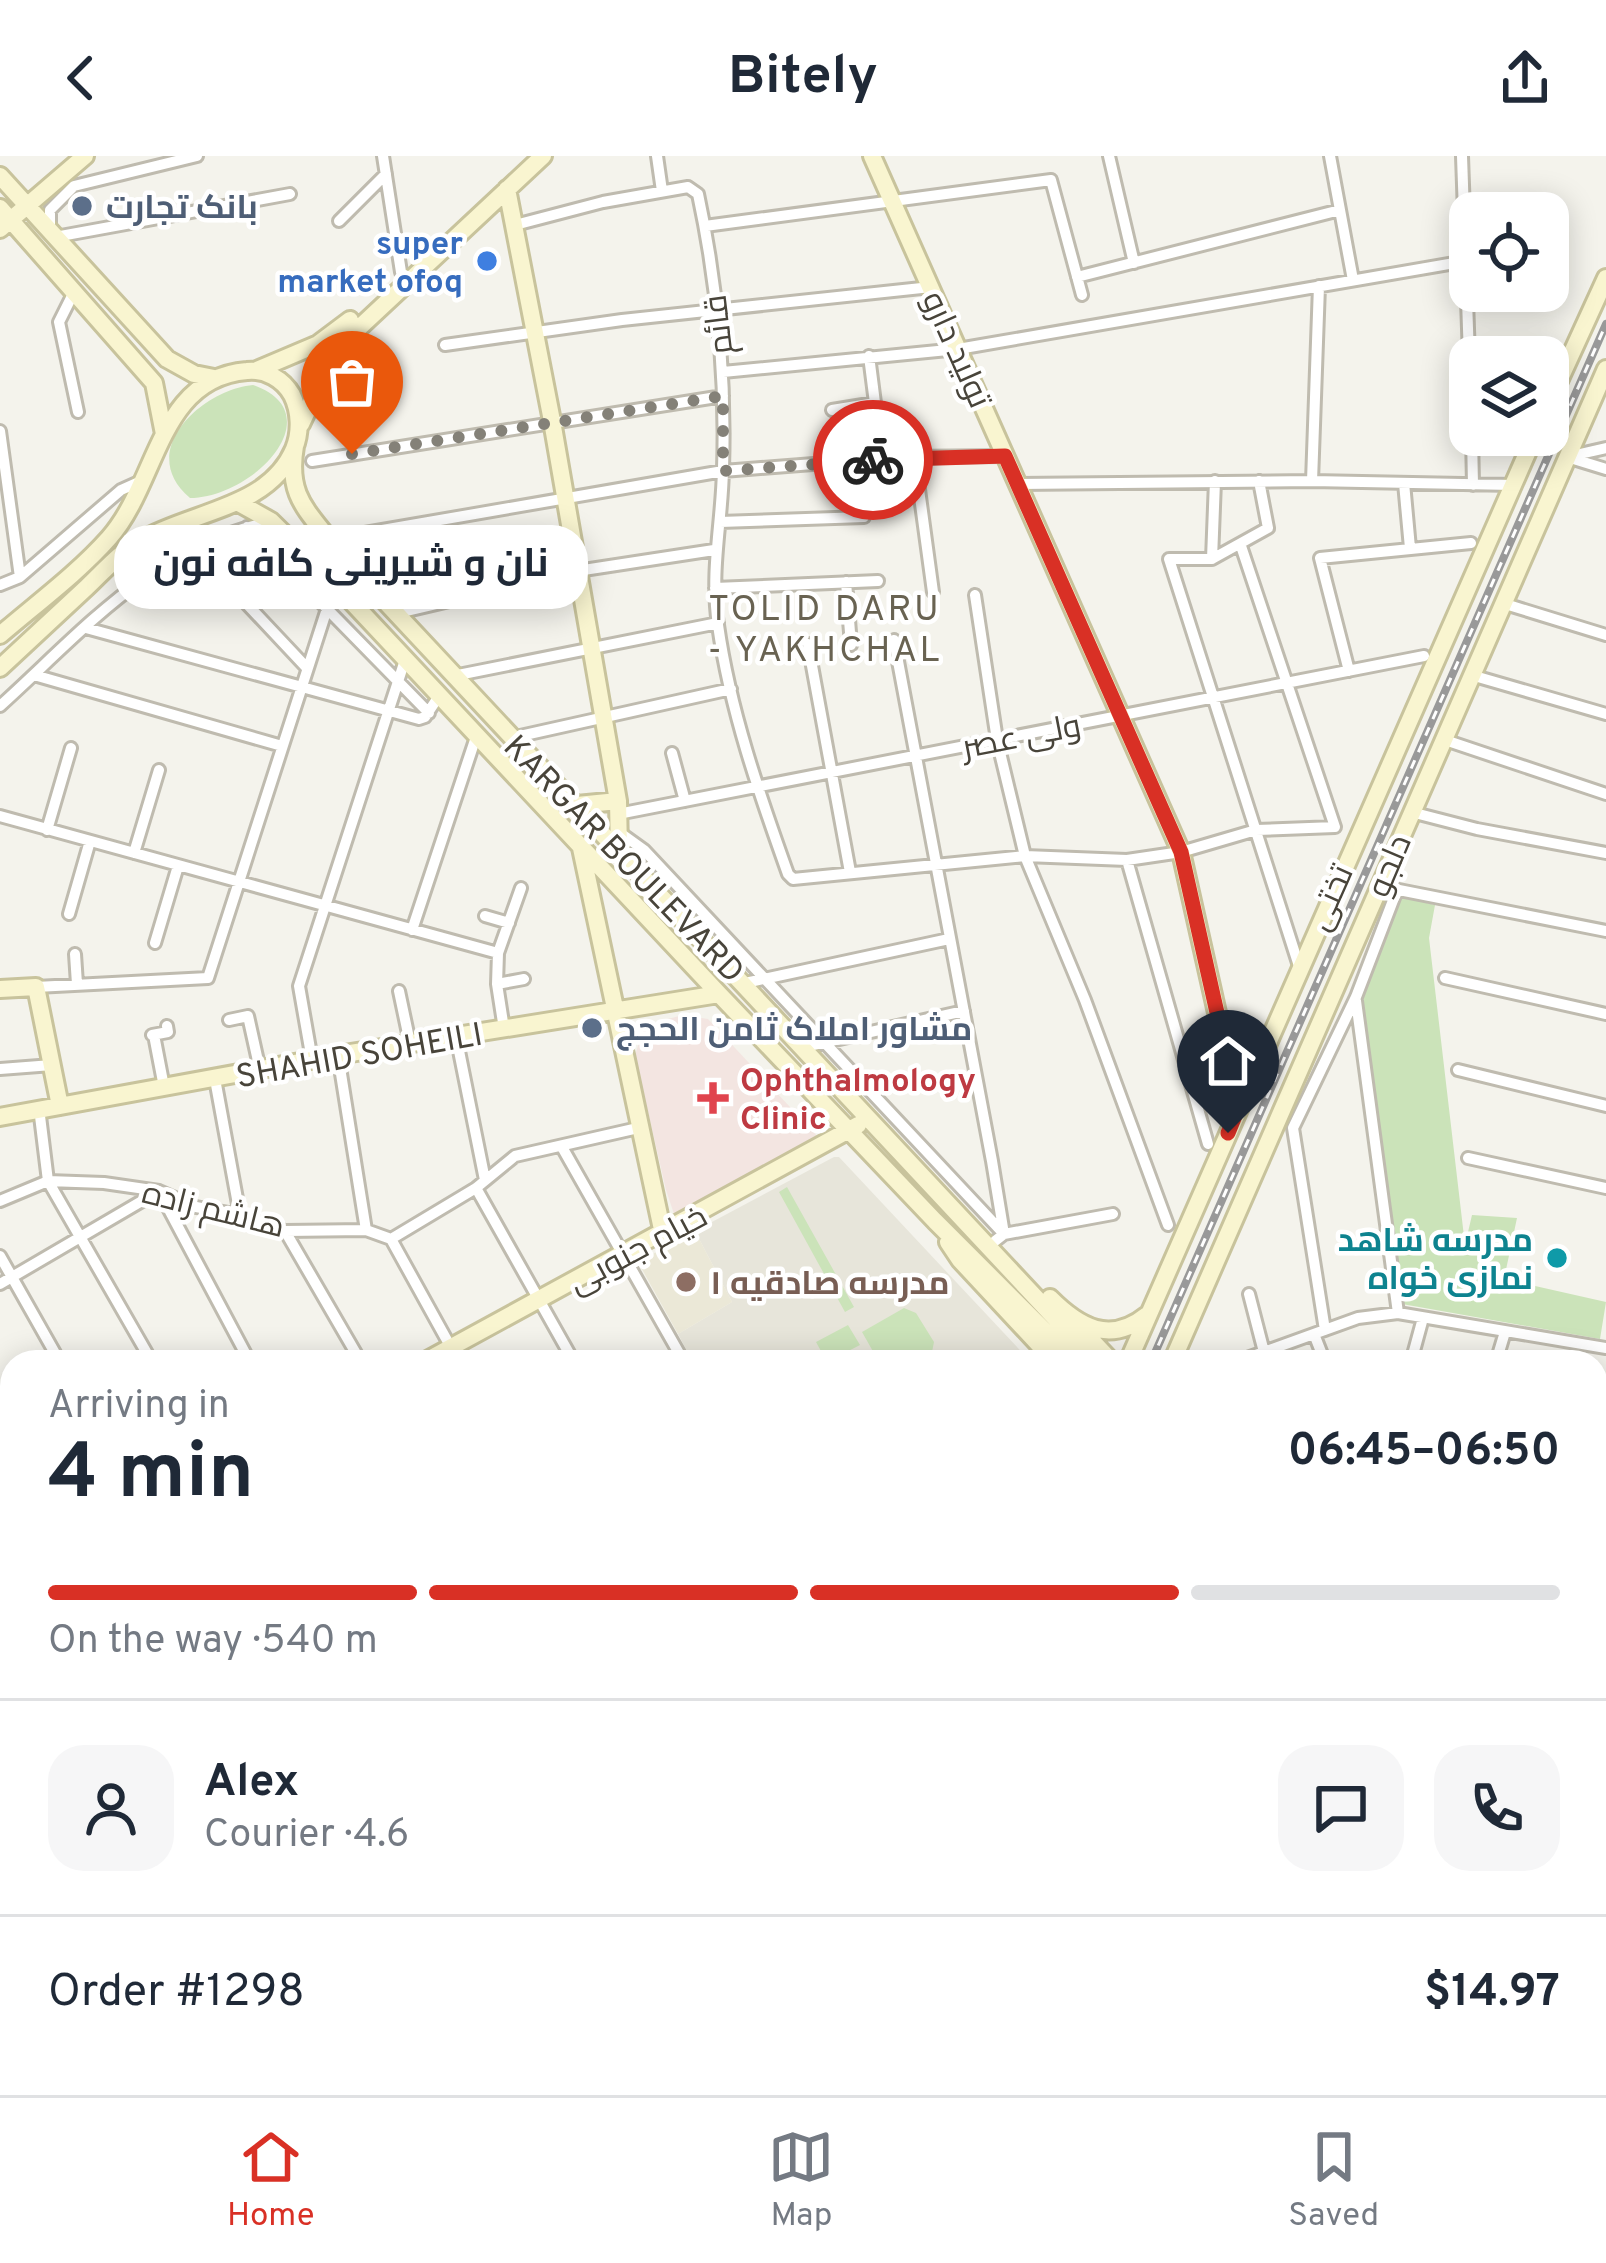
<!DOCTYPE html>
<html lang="en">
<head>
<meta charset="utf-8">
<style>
  :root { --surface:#fff; --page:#f6f6f7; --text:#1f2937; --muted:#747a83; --line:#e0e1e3; --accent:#d93025 }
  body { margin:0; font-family:Overpass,Cairo,sans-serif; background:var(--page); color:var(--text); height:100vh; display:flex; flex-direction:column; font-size:45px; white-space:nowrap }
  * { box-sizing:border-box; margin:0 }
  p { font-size:39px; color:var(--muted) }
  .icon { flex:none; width:66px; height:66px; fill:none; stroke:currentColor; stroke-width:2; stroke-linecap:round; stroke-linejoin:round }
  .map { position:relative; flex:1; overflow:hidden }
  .details { position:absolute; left:0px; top:1194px; width:1608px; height:747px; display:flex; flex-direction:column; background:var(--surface); border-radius:36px 36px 0 0; box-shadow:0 6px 30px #0003 }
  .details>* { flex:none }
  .controls { position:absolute; left:1449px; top:36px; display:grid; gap:24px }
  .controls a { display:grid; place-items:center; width:120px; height:120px; border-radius:24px; background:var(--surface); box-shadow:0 6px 30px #0003; font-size:60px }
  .pin { position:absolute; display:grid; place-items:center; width:102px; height:102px; color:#fff; margin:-123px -51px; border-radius:50% 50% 50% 0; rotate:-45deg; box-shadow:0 0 12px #0007 }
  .pin .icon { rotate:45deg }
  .courier { position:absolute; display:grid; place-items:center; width:120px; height:120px; margin:-60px; border:9px solid #d93025; border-radius:50%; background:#fff; color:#222; box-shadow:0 3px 15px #0007 }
  .bubble { position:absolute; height:84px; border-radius:36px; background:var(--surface); box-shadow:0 6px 30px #0003; font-size:39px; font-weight:700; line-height:84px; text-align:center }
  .headline em { font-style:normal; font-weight:700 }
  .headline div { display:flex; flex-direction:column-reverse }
  .headline { display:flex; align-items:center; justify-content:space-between; height:204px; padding:0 48px }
  h1 { font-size:78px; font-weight:700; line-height:90px }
  .bar { display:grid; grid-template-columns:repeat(4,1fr); gap:18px 12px; align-content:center; height:144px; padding:0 48px }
  .bar i { height:15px; border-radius:9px; background:var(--line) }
  .bar .active { background:var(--accent) }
  .bar p { grid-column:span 4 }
  .line { display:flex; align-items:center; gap:30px; padding:0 48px; border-top:3px solid var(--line) }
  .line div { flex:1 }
  .round { display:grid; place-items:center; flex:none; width:126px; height:126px; border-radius:36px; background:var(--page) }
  header { display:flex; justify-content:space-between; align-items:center; height:156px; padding:0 48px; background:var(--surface); font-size:54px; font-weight:700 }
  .tabs { display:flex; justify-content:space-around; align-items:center; height:168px; border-top:3px solid var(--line); background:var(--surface); font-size:33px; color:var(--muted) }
  .tabs a { display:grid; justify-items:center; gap:6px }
  .tabs .active { color:var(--accent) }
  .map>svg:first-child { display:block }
  .residential { fill:#e7e5da }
  .education { fill:#ebe8d7 }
  .medical { fill:#f3e5e1 }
  .green { fill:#cbe3b9 }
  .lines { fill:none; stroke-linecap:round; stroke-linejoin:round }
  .street-casing { stroke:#bfbbaf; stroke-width:16 }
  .secondary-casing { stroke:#c8c39c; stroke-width:22 }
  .street { stroke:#fff; stroke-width:10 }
  .secondary { stroke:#f9f5d0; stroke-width:16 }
  .rail-casing { stroke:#999; stroke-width:8 }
  .rail { stroke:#fff; stroke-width:3; stroke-dasharray:9; stroke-linecap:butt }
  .done { stroke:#848178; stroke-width:12; stroke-dasharray:0 21.6 }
  .route { stroke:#d93025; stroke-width:15 }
  .service-dot { fill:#5c6f8a; stroke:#fff; stroke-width:4.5 }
  .shop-dot { fill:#3f7fe0; stroke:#fff; stroke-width:4.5 }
  .health-dot { fill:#e0444e; stroke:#fff; stroke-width:4.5 }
  .culture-dot { fill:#0f9aa8; stroke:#fff; stroke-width:4.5 }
  .education-dot { fill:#8d6e63; stroke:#fff; stroke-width:4.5 }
  .labels { text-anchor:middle; stroke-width:9; stroke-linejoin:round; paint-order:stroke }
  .service-label { font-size:33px; font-weight:bold; fill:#4e5e75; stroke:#fff; text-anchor:start }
  .shop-label { font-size:33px; font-weight:bold; fill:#366cbe; stroke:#fff; text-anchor:end }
  .street-label { font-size:33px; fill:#48443a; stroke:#fff }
  .health-label { font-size:33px; font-weight:bold; fill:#be3a42; stroke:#fff; text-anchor:start }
  .culture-label { font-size:33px; font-weight:bold; fill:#0d838f; stroke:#fff; text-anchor:end }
  .education-label { font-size:33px; font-weight:bold; fill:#785e54; stroke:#fff; text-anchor:start }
  .neighbourhood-label { font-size:36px; letter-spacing:3px; fill:#696352; stroke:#fff }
</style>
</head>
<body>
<header><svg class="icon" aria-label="back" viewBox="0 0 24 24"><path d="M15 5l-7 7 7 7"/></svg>Bitely<svg class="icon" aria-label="share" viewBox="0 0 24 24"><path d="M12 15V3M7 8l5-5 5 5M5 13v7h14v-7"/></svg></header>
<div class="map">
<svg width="1606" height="1939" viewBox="0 0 1606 1939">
  <rect width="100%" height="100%" fill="#f4f3ec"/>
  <path class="residential" d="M834 1001H839L1031 1206H693L678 1178 732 1146 695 1075Z"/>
  <path class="education" d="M695 1075 732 1146 678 1178 638 1106Z"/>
  <path class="medical" d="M683 859 708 863 817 980 677 1067 666 1034 635 899 645 869Z
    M12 1436V1580L0 1553V1442Z"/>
  <path class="green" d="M253 229C333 257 255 341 190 342 135 296 201 234 253 229Z
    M1400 740 1435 749 1429 782 1465 1089 1472 1059 1517 1062 1504 1123 1606 1146 1600 1183 1402 1148 1360 832Z
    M787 1031 854 1151 845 1156 779 1036Z
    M904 1152 916 1157 934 1186 930 1206H879L862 1176Z
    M848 1169 860 1189 827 1206 816 1186Z"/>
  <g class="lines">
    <g class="street-casing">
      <path id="street" d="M383 0 401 116 409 124
        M657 0 662 35
        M1109 0 1134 107
        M1330 0 1353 124
        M1462 0 1470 230
        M339 65 386 18
        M515 69 603 46 688 31 698 38C717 127 726 221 723 313 722 367 710 414 718 469 730 554 759 637 788 718L793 723 1025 700 1127 704 1181 696 1256 674 1335 671 1241 390
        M705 70 1051 24 1082 139
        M50 72V54L74 30 197 0
        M55 81 290 38
        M1077 121 1340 54
        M75 134 59 166 78 256
        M445 189 622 164 931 131
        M723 216 958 193 1466 105
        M832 254 875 247 869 200
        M0 275 20 421
        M1472 279 1473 329
        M1571 300 1606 292
        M1567 301 1606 313
        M915 304 933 436
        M312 305 723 240
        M1259 325 1268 372 1212 403H1169L1299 810
        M1312 325 1319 130
        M1404 327 1410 392
        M1018 328 1312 325 1513 329
        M720 366 864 361
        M247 371 429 557
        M330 383 723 315 903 301 1005 300
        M199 397 307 512
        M1212 403 1215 325
        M846 426 851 489
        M0 429 20 421 121 334 141 325
        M715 432 878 425
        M975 439 997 584 1025 700 1085 844 1168 1069
        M1502 447 1606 479
        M394 458 577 415 714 394
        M86 472 419 563 425 561 439 540
        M894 484 992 1005 1004 1078 995 1085
        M808 488 850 716
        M1349 515 1320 402 1471 387
        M34 519 282 590
        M1471 519 1606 558
        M453 520 718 467
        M0 550C84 474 154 390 270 366
        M511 582 731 533
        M1442 583 1606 638
        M672 597 685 645
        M1411 656 1477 673 1606 697
        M618 658 1424 500
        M0 660 498 797
        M47 674 71 592
        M619 676 644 694 1004 1078 1113 1058
        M134 697 159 614
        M1127 704 1208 988
        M1394 733 1606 775
        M69 758 90 685
        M485 760 509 767
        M412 774 477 578
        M155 787 178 710
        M75 798 77 828
        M1445 822 1606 858
        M745 827 949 783
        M497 828 524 823
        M36 831 208 822 335 428
        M399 835 410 887
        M1356 845 1398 1157
        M229 864 248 860 260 914
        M504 873 497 828 498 797 521 732
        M152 879 168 876 167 870
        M154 879 164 931
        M456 880 485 1024
        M804 891 964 855
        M338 899 366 1074
        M312 904 299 830 405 504
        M0 913 52 909
        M1458 914 1606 950
        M215 923 240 1059
        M39 952 48 1025 152 1206
        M562 991 684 1206
        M1468 1002 1606 1032
        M476 1032 574 1206
        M0 1045 48 1025 104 1027 159 1035 196 1051 240 1059 285 1075 366 1074 391 1083 476 1032 515 1000 638 972
        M285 1075 361 1206
        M391 1083 459 1206
        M0 1100 60 1206
        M0 1128 159 1035 250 1206
        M1249 1138 1264 1196
        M1325 1174 1293 972 1356 841 1397 734
        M1314 1178 1325 1206
        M1236 1206 1358 1162 1398 1157 1606 1192
        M1411 1206 1423 1162
        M1496 1206 1505 1176
        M0 1269 12 1290
        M1596 1287 1606 1289
        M0 1577 12 1603
        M0 1709 12 1711
        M218 1929 219 1939
        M281 1929 283 1939
        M368 1929 371 1939
        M607 1929 608 1939
        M686 1929V1939
        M527 1939 528 1929
        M714 1939 718 1929"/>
    </g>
    <g class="secondary-casing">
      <path id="secondary" d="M872 0 1181 696 1224 888 1253 917
        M0 20 167 203 194 218 214 222
        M507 33 552 265 618 645 619 695
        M0 52 154 227 164 278
        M0 73 85 0
        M257 214 318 188 350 164
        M1548 249 1606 122
        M301 268 332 202 345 185 543 0
        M295 290C286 342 309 355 337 394L1096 1206
        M237 346 271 365 335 428 719 838 935 1065 1076 1206
        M0 479C36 448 78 417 109 382 158 327 158 222 247 215 265 213 283 223 292 239 300 255 301 276 294 293 269 352 193 355 142 384 121 395 104 415 87 431 58 458 29 485 0 512
        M577 649 618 645
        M581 692 663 1078
        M0 833 36 831 60 950
        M0 961 338 899 719 838
        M948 1086 960 1104 1055 1206
        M1050 1142C1079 1171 1110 1189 1147 1159
        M1080 1172 1112 1206
        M424 1206 858 969
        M1128 1206 1535 279
        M1172 1206 1606 213
        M1596 1263 1606 1231
        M0 1430 12 1424
        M1596 1735 1606 1747
        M1596 1773 1606 1784
        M1596 1919H1606
        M933 1929 938 1936 1039 1932
        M807 1939 811 1929
        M856 1939 860 1929
        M890 1939 892 1929
        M1031 1939 1221 1929
        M1488 1939 1606 1935"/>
    </g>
    <use href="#street" class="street"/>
    <use href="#secondary" class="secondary"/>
    <g class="rail-casing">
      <path id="rail" d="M1151 1206 1606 168
        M836 1939 841 1929"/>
    </g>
    <use href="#rail" class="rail"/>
  </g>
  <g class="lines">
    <path class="done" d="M352 298 723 240V315L873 304"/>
    <path class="route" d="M873 304 1005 300 1181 696 1224 888 1253 916 1228 977"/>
  </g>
  <g class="service-dot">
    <circle cx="82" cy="50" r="12"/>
    <circle cx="592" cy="872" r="12"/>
  </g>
  <circle class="shop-dot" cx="487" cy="105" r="12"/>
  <path class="health-dot" d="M707 924h12v12h12v12h-12v12h-12v-12h-12v-12h12z"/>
  <circle class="culture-dot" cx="1557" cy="1102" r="12"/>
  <circle class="education-dot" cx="686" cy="1126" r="12"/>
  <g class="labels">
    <g class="service-label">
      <text x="106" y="62">بانک تجارت</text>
      <text x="616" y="884">مشاور املاک ثامن الحجج</text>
    </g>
    <g class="shop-label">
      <text x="463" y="98">super<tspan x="463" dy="38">market ofoq</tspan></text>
    </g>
    <g class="street-label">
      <text transform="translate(717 169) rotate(-97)" y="12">قائم</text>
      <text transform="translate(958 193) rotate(66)" y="12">تولید دارو</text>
      <text transform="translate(1021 579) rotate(-11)" y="12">ولی عصر</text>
      <text transform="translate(625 702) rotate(46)" y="12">KARGAR BOULEVARD</text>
      <text transform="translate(1388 709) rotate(-67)" y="12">دلجو</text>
      <text transform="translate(1329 741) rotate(-66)" y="12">تختی</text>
      <text transform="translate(359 898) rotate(-10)" y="12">SHAHID SOHEILI</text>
      <text transform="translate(214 1052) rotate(14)" y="12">هاشم زاده</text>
      <text transform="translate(637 1092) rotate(-28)" y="12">خیام جنوبی</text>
    </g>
    <g class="health-label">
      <text x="740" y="935">Ophthalmology<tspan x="740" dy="38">Clinic</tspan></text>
    </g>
    <g class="culture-label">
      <text x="1533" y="1095">مدرسه شاهد<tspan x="1533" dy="38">نمازی خواه</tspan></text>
    </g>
    <g class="education-label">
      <text x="710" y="1138">مدرسه صادقیه ۱</text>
    </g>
    <g class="neighbourhood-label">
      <text x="825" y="464">TOLID DARU<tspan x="825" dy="41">- YAKHCHAL</tspan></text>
    </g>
  </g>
</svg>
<div class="controls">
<a><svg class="icon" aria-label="locate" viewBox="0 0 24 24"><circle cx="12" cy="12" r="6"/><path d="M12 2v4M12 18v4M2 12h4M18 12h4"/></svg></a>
<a><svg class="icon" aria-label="layers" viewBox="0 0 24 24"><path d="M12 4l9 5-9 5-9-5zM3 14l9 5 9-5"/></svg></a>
</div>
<div class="pin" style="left:352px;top:298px;background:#ea580c"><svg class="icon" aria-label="bag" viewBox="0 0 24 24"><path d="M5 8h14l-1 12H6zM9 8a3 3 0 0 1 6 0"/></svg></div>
<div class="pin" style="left:1228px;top:977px;background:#1f2937"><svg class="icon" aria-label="home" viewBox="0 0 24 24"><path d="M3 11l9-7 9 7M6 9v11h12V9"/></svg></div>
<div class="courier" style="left:873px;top:304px"><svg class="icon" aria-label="bike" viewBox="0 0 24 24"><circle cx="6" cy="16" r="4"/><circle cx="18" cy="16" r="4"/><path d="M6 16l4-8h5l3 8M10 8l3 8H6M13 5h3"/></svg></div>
<div class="bubble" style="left:114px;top:369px;width:474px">نان و شیرینی کافه نون</div>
<section class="details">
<div class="headline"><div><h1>4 min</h1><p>Arriving in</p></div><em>06:45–06:50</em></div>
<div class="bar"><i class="active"></i><i class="active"></i><i class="active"></i><i></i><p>On the way · 540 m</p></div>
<div class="line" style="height:216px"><a class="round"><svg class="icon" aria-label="person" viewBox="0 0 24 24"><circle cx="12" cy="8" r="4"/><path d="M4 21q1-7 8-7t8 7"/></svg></a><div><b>Alex</b><p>Courier · 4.6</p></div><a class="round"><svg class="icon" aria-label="chat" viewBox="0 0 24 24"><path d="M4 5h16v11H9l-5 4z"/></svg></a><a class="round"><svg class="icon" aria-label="phone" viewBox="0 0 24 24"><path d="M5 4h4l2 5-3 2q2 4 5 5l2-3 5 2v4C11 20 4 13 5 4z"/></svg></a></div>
<div class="line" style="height:156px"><div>Order #1298</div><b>$14.97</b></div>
</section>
</div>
<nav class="tabs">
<a class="active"><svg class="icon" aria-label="home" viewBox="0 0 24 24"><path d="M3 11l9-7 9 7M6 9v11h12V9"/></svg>Home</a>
<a><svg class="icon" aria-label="map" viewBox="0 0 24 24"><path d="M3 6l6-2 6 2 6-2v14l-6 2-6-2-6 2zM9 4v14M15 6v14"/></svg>Map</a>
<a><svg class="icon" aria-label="saved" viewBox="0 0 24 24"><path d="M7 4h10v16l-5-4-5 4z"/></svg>Saved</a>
</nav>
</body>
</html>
